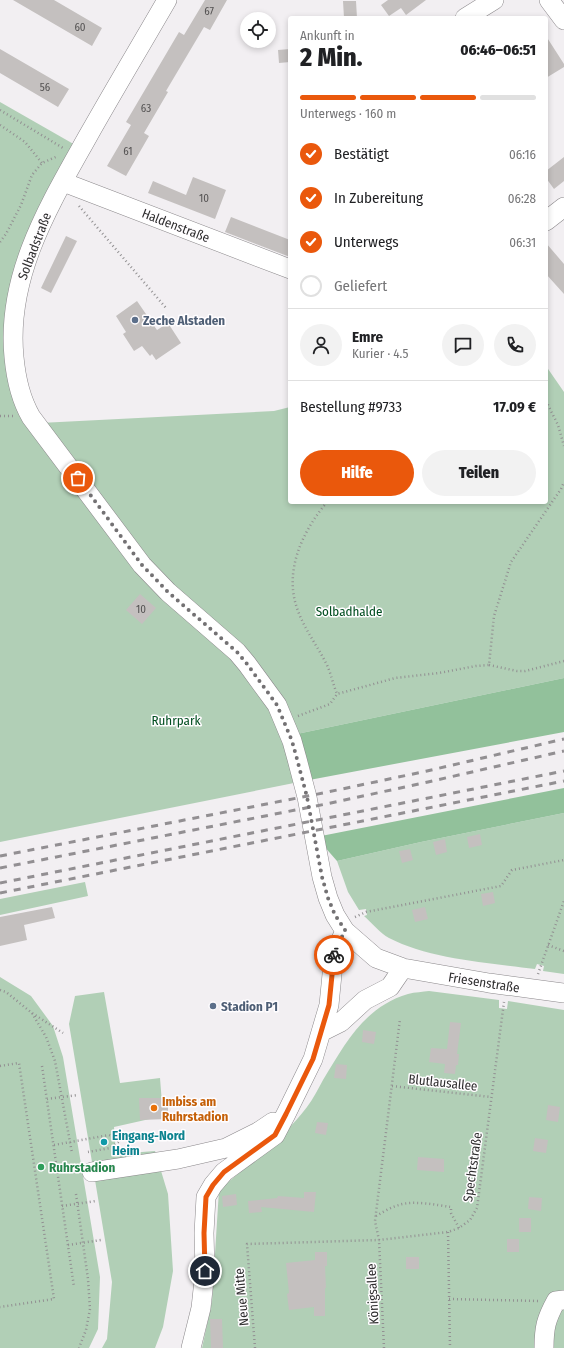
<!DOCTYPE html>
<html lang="de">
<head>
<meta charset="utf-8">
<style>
  :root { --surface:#fff; --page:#f2f2f2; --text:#202124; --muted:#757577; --line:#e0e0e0; --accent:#ea580c }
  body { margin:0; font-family:"Fira Sans Condensed",sans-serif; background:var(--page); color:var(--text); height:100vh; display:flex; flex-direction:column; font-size:15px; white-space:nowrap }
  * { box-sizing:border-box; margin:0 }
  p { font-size:13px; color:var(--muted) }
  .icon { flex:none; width:22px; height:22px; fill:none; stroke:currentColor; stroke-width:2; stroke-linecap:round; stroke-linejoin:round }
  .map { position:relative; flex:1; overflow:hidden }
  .side { position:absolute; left:288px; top:16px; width:260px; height:488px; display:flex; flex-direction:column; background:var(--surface); border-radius:4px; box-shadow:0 2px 6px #0003 }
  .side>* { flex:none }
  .tools { position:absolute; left:240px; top:12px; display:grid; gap:8px }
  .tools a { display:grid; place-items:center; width:36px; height:36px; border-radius:50%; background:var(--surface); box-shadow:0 2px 6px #0003; font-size:20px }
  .pin { position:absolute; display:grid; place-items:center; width:34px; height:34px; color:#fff; margin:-17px; border:2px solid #fff; border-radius:50%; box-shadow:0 1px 4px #0007 }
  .courier { position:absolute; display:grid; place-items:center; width:40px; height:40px; margin:-20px; border:3px solid #ea580c; border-radius:50%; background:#fff; color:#222; box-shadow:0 1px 5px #0007 }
  .headline em { font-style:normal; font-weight:800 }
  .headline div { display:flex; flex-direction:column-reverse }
  .headline { display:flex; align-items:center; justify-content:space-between; height:68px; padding:0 12px }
  h1 { font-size:26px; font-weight:800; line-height:30px }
  .bar { display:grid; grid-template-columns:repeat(4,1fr); gap:6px 4px; align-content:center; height:48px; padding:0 12px }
  .bar i { height:5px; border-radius:3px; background:var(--line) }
  .bar .current { background:var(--accent) }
  .bar p { grid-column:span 4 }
  .line { display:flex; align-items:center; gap:10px; padding:0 12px; border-top:1px solid var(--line) }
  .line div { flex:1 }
  .round { display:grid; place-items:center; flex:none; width:42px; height:42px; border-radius:21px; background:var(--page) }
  ol { padding:0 12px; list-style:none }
  li { display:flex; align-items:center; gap:12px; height:44px }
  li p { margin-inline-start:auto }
  li .icon { padding:4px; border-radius:50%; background:var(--accent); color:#fff; stroke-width:4 }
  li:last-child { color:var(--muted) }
  li i { width:22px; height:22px; border:2px solid var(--line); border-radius:50% }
  .cta { display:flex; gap:8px; margin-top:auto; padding:8px 12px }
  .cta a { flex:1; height:46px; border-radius:24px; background:var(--accent); color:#fff; font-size:16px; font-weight:800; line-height:46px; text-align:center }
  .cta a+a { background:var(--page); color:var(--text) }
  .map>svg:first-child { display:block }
  .green { fill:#b1cfb6 }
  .forest { fill:#92c19b }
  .building { fill:#c4c0bf }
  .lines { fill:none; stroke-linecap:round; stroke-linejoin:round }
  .minor-casing { stroke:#8b888b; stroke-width:20 }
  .path { stroke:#929092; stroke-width:2.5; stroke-dasharray:1 3; stroke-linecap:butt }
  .minor { stroke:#fff; stroke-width:19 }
  .rail { stroke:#928f92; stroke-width:3; stroke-dasharray:7 7; stroke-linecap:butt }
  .done { stroke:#737173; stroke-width:4; stroke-dasharray:0 7.2 }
  .route { stroke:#ea580c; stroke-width:5 }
  .service-dot { fill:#5c6f8a; stroke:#fffdff; stroke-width:1.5 }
  .food-dot { fill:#e8710a; stroke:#fffdff; stroke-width:1.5 }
  .culture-dot { fill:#0f9aa8; stroke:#fffdff; stroke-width:1.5 }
  .leisure-dot { fill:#2e9e5b; stroke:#fffdff; stroke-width:1.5 }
  .labels { text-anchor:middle; stroke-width:3; stroke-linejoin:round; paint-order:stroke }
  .number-label { font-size:11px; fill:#545252 }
  .street-label { font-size:13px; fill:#2e2d2e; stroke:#fffdff }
  .service-label { font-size:13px; font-weight:bold; fill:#4e5e75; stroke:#fffdff; text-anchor:start }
  .park-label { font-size:13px; fill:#004e20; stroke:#fffdff }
  .food-label { font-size:13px; font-weight:bold; fill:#c56008; stroke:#fffdff; text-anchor:start }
  .culture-label { font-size:13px; font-weight:bold; fill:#0d838f; stroke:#fffdff; text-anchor:start }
  .leisure-label { font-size:13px; font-weight:bold; fill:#27864d; stroke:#fffdff; text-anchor:start }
</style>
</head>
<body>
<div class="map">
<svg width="564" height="1348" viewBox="0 0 564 1348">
  <rect width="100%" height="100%" fill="#f2eff2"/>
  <path class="green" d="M0 102 77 146 18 270V383L142 566 265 692 299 782 0 842Z
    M546 366 564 392V678L292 735 286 718 146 563 40 423 274 411 290 407V502H546Z
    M564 813V974L543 971 544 966 537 964 535 969C490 963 429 959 389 938 380 933 372 923 364 916L367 915 366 909 359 910 348 892 337 861 421 842Z
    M85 882 88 896 0 915V899Z
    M0 977 31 996 53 1026 63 1057 100 1277 98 1329 89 1348H0Z
    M429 991 499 1000V1008L507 1009 508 1001 564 1010V1348H202L212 1301 219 1190C248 1164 284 1138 307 1107 313 1099 318 1089 323 1080 345 1044 364 1007 408 994 415 992 423 992 429 991Z
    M104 992 120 1083 160 1078 163 1116 114 1127 116 1154 155 1151 168 1194 173 1271 163 1327 155 1348H102L107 1339 112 1282 69 1024 75 996Z"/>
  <path class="forest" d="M564 678V732L304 781 292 735Z
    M564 788V813L421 842 337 861 316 837Z"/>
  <path class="building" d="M13 0H54L102 28 92 46Z
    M205 0H227L210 30 204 27 166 91 168 92 144 133 149 136 126 176 107 166 131 125 126 122 179 32 184 35Z
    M388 0H426L406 15 401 8 389 16 381 5Z
    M343 1H356L357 18H344Z
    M546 36 564 64V67L546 78Z
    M0 49 69 89 58 107 0 73Z
    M290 49V62L279 63 278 50Z
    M564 157V181L554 189 546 178V171Z
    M193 177 226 190 215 219 148 193 153 181 186 195Z
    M231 217 290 240V257L225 232Z
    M66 236 77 241 51 293 41 288Z
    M546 243 564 264V294L546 274Z
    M137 301 157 330 168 323 181 343 156 360 152 354 150 356 142 346 134 351 123 334 126 332 116 316Z
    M140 594 156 608 142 624 126 610Z
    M480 834 482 845 469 848 467 837Z
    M445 839 447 852 436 855 433 842Z
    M410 849 413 860 402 863 399 851Z
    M493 892 495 903 483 906 481 894Z
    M52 907 55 918 24 925 27 940 0 946V917Z
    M425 907 428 919 415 922 412 910Z
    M450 1022 461 1023 457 1054H459L458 1065H456L455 1074 444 1073 445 1064 429 1062 431 1048 447 1049Z
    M363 1030 376 1032 374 1044 362 1042Z
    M336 1064 347 1065 346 1079 334 1078Z
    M139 1098H168V1119L140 1120Z
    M548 1105 560 1107 558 1122 546 1120Z
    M317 1122 328 1123 326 1135 315 1133Z
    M535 1138 548 1140 546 1153 533 1151Z
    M418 1157 444 1159V1172L417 1170Z
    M304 1192H316L314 1212 261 1207 262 1212 249 1213 248 1201 277 1198 278 1196 304 1198Z
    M236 1194 237 1205 223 1207 222 1196Z
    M529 1197 542 1198 541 1211 528 1209Z
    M519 1218H531V1232H519Z
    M507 1239H519V1252H507Z
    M315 1252H327V1266H325L326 1288H325V1316H314V1307L289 1310 287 1294 289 1293 286 1263 315 1260Z
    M406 1257H419V1269H406Z
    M210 1319H222L223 1348H211Z"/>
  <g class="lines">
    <g class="minor-casing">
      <path id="minor" d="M167 0C141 45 114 90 88 136 50 204 6 275 14 357 16 379 20 398 31 417L142 565 168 592 237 652 247 664 277 705 292 741 297 759 307 797 322 877 328 898 335 915 345 931 376 958 403 968 489 983 564 993
        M549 0 564 20
        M465 18 494 0
        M63 182 290 269
        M546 221 564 207
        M321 1032 341 1022 365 1000 390 987 403 968
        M92 1172 178 1159 226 1148 258 1132 273 1122
        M191 1348 201 1308 205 1271 204 1233 206 1197 213 1185 224 1172 275 1135 286 1114 313 1059 329 1005 334 954 345 931
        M544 1348C544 1328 546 1319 556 1301L564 1300"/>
    </g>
    <path class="path" d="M0 110 63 148
      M0 125 25 142 42 163
      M79 206 166 308
      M0 242 6 234 21 205 32 175 42 163 58 156
      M546 401 558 425 564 446
      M0 416H13
      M327 502C302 532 283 572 298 611 305 630 318 647 327 665 331 674 333 684 337 694
      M489 665 517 671H525L564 661
      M298 716 330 704 337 694 381 682 395 678 439 673 476 666 489 665 494 616 511 562 561 489 564 482
      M355 917 366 912 501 886 512 870 564 860
      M548 945 564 951
      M538 974 564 901
      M0 990 6 992 32 1013 63 1033
      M32 1013 46 1037 55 1061 72 1153
      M0 1066 19 1063 54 1299 0 1307
      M42 1066 74 1287
      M392 1086 491 1097
      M47 1099 78 1095
      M54 1145 109 1135 121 1140 110 1148 88 1152
      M76 1194 88 1279 90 1309 86 1330 79 1348
      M62 1206 96 1201
      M376 1216C383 1212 391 1207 399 1205 414 1200 436 1205 451 1207V1213L459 1228
      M448 1232 450 1348
      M68 1245 101 1240
      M449 1299 539 1301
      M255 1348 247 1244 379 1240 448 1232 459 1228 470 1220 477 1208 504 1002
      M384 1348 379 1240 375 1221 400 1019"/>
    <use href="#minor" class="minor"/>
    <path class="rail" d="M0 856 323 793 427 771 564 739
      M0 868 326 804 428 782 564 751
      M0 883 564 771
      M0 893 564 781"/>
  </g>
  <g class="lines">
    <path class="done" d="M78 478 142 565 168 592 237 652 247 664 277 705 292 741 297 759 307 797 322 877 328 898 335 915 345 930 334 955"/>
    <path class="route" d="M205 1271 204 1233 206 1197 213 1185 224 1172 275 1135 286 1114 313 1059 329 1005 334 955"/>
  </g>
  <g class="service-dot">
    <circle cx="135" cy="320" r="4"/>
    <circle cx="213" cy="1006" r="4"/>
  </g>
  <circle class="food-dot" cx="154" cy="1108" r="4"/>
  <circle class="culture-dot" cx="104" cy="1142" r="4"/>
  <circle class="leisure-dot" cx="41" cy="1167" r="4"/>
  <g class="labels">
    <g class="number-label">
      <text x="209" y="15">67</text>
      <text x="80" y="31">60</text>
      <text x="45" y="91">56</text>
      <text x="146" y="112">63</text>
      <text x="128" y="155">61</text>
      <text x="204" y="202">10</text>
      <text x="141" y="613">10</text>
    </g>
    <g class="street-label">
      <text transform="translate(176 225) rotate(21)" y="5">Haldenstraße</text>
      <text transform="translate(34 246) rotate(-69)" y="5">Solbadstraße</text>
      <text transform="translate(484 982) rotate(9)" y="5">Friesenstraße</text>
      <text transform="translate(443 1082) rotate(6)" y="5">Blutlausallee</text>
      <text transform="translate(472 1167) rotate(-82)" y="5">Spechtstraße</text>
      <text transform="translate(372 1294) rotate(-93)" y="5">Königsallee</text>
      <text transform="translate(241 1297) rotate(-95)" y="5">Neue Mitte</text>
    </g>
    <g class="service-label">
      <text x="143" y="325">Zeche Alstaden</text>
      <text x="221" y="1011">Stadion P1</text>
    </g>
    <g class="park-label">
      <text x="349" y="616">Solbadhalde</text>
      <text x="176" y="725">Ruhrpark</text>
    </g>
    <g class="food-label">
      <text x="162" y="1106">Imbiss am<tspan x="162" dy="15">Ruhrstadion</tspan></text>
    </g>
    <g class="culture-label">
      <text x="112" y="1140">Eingang-Nord<tspan x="112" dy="15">Heim</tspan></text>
    </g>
    <g class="leisure-label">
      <text x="49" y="1172">Ruhrstadion</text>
    </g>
  </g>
</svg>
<div class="tools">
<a><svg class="icon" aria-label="locate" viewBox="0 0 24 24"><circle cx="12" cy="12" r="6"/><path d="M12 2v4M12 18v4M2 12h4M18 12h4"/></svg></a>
</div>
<div class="pin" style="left:78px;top:478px;background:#ea580c"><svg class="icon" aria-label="bag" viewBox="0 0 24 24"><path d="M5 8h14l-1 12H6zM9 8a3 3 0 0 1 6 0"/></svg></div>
<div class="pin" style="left:205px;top:1271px;background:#1f2937"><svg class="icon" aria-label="home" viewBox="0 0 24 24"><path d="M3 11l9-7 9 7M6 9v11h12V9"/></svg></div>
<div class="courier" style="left:334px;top:955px"><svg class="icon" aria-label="bike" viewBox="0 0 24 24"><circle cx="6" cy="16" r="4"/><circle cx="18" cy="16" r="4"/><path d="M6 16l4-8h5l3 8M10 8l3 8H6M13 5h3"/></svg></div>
<section class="side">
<div class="headline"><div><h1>2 Min.</h1><p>Ankunft in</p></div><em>06:46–06:51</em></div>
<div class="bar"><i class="current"></i><i class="current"></i><i class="current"></i><i></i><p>Unterwegs · 160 m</p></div>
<ol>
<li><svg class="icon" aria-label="check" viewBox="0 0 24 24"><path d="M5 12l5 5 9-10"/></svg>Bestätigt<p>06:16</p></li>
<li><svg class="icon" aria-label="check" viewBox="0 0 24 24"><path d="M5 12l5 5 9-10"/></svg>In Zubereitung<p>06:28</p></li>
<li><svg class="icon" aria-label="check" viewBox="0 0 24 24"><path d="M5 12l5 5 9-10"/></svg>Unterwegs<p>06:31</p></li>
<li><i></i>Geliefert</li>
</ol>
<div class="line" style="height:72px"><a class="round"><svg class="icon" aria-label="person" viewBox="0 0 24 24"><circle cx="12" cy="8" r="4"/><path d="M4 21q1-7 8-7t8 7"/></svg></a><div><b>Emre</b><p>Kurier · 4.5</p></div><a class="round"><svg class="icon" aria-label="chat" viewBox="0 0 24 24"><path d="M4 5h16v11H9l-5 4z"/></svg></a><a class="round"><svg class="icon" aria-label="phone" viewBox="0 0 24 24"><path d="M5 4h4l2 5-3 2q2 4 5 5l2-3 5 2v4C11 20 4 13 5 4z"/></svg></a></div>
<div class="line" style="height:52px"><div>Bestellung #9733</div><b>17.09 €</b></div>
<div class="cta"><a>Hilfe</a><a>Teilen</a></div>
</section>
</div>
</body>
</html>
